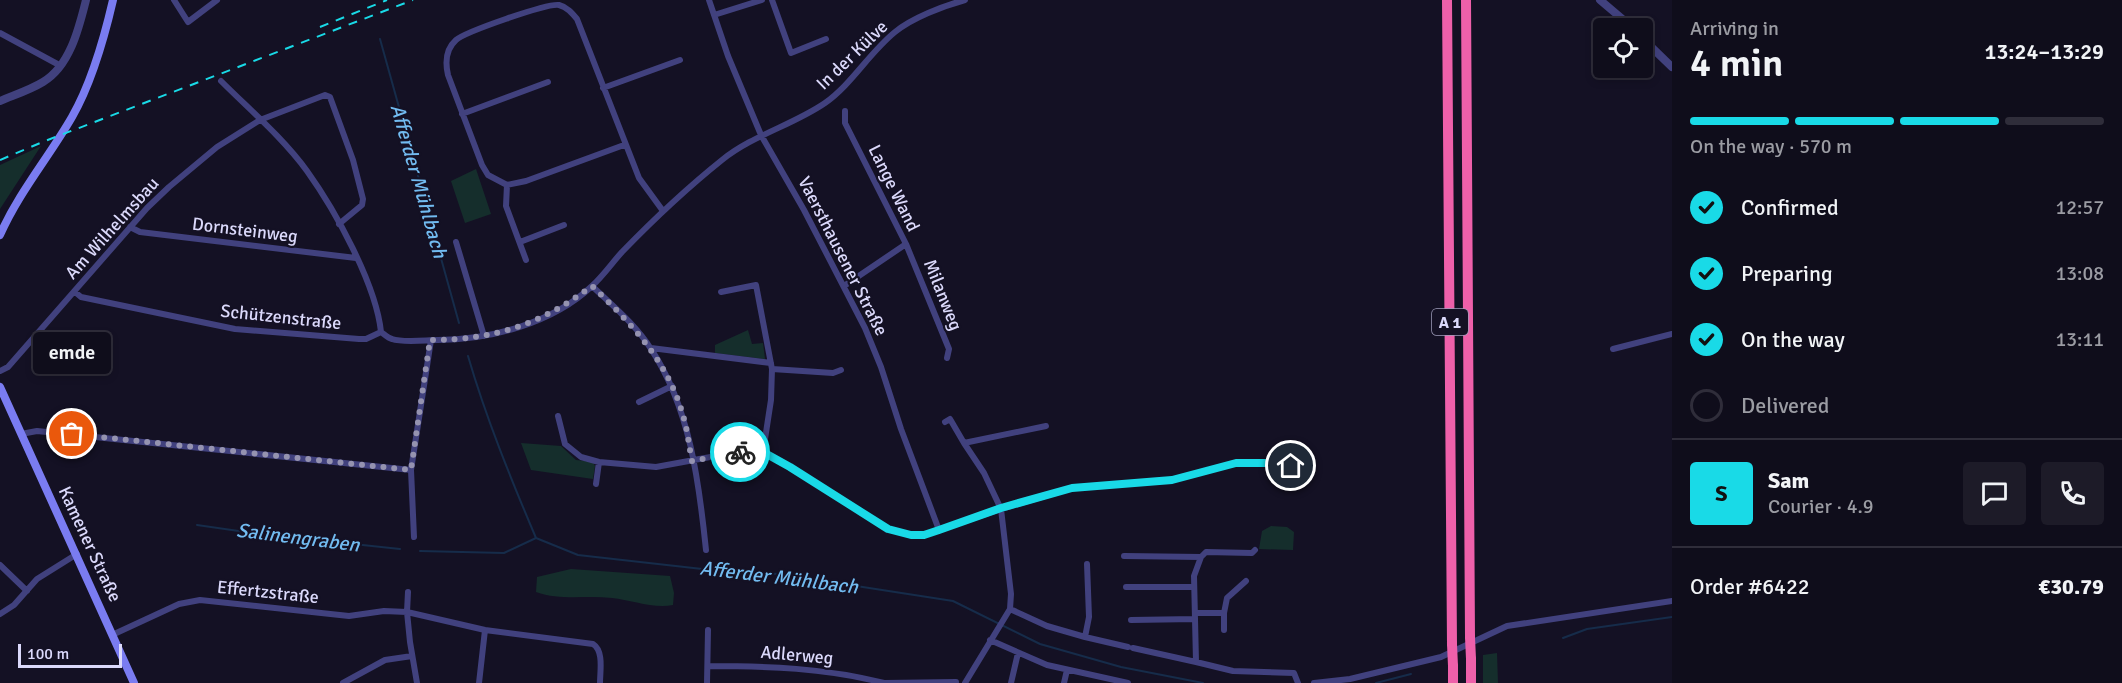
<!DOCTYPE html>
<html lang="en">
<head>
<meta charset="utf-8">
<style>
  :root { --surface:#0f0d1b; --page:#1d1b28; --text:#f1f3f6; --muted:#9b9ca3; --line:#2f2d3a; --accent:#19dae7 }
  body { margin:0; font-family:Signika,sans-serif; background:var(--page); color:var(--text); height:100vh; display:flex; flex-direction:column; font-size:22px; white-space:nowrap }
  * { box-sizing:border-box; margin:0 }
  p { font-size:20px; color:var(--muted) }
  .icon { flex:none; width:33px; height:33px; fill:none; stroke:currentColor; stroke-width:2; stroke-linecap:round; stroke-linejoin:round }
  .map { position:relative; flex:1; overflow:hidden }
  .drawer { display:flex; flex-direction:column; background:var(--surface); width:450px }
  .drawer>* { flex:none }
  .buttons { position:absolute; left:1593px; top:18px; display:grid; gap:12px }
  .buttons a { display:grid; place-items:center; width:60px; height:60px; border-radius:6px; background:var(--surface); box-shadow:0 3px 9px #0003,0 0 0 2px var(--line); font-size:30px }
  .scale { position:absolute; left:18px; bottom:15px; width:104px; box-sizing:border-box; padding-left:6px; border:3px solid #dbd9fb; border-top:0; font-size:16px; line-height:21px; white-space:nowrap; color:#dbd9fb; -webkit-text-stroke:4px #141124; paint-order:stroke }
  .pin { position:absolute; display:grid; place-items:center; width:51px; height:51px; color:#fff; margin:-26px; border:3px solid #fff; border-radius:50%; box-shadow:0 2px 6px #0007 }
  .courier { position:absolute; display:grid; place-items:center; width:60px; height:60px; margin:-30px; border:4px solid #19dae7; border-radius:50%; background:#fff; color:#222; box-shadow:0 2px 8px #0007 }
  .bubble { position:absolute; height:42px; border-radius:6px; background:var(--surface); box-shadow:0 3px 9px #0003,0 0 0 2px var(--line); font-size:20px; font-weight:600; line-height:42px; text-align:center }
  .summary em { font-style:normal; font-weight:600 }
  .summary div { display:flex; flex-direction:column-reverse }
  .summary { display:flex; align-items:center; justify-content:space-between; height:102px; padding:0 18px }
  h1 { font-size:39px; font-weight:600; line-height:45px }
  .bar { display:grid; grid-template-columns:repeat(4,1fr); gap:9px 6px; align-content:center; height:72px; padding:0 18px }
  .bar i { height:8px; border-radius:4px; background:var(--line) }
  .bar .current { background:var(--accent) }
  .bar p { grid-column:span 4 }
  .line { display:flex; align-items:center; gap:15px; padding:0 18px; border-top:2px solid var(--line) }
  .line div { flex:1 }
  .round { display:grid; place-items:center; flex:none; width:63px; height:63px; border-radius:6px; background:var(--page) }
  ol { padding:0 18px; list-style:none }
  li { display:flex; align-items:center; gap:18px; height:66px }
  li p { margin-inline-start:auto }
  li .icon { padding:6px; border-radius:50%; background:var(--accent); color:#111; stroke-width:4 }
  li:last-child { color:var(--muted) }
  li i { width:33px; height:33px; border:3px solid var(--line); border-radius:50% }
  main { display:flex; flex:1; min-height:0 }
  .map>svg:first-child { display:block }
  .green { fill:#152e2c }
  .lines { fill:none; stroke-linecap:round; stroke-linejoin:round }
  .stream { stroke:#162c4a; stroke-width:2 }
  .minor { stroke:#41417e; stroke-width:6 }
  .tertiary { stroke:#41417e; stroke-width:8 }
  .secondary { stroke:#7a7cf1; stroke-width:8 }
  .motorway { stroke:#ee60aa; stroke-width:10 }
  .rail { stroke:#19dae7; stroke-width:2; stroke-dasharray:9 8; stroke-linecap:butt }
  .motorway-bridge { stroke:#ee60aa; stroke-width:10 }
  .done { stroke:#9593b0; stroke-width:6; stroke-dasharray:0 10.8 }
  .route { stroke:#19dae7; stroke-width:8 }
  .labels { text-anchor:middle; stroke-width:4.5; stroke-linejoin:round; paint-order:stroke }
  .shield { fill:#141124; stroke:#9f9dba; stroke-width:1.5 }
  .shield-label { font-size:16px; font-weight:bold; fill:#dbd9fb }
  .street-label { font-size:18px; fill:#dbd9fb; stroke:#141124 }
  .water-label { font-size:20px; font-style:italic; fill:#72bbf0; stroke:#141124 }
</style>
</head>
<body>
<main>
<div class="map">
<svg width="1672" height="683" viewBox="0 0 1672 683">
  <rect width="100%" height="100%" fill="#141124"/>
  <path class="green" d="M41 146 0 209V165Z
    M476 169 491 214 465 223 451 181Z
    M748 330 752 344 763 343 765 359 715 353V345Z
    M521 443 561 446 576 460 593 462 595 466 593 479 531 470Z
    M1271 526 1287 527 1294 532 1293 550 1259 549 1262 531Z
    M571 569 670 576 674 593 673 605C654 609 631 600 612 598 586 595 561 601 536 592L537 577Z
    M1497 653 1498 683H1483V655Z"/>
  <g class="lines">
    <path class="stream" d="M380 39 459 323
      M468 356C486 418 511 479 536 538L578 555 720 571 779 574 953 601 1040 644 1121 667 1203 683
      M197 525 259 534 400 549
      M420 551 504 553 536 538
      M1563 638 1587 629 1672 617
      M1376 683 1411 674"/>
    <path class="minor" d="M174 0 188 22 217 0
      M709 0 728 56 761 135 804 210 865 328 881 367 901 429 939 530
      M772 0 791 53 826 39
      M714 15 762 0
      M0 33 61 66
      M221 81C250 110 283 138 307 171 335 210 376 284 381 332
      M603 88 680 60
      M462 114 548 82
      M507 185 526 181 624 145
      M130 227 140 232 356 258
      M456 242 484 336
      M520 242 564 225
      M906 244 949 349 947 358
      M526 260 506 206 507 185 488 175 482 165 448 75C445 62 446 49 456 40 465 32 547 3 559 5 567 7 572 13 577 19L639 178 663 211
      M592 286C613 306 636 325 651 349 690 408 699 482 706 550
      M844 286 906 244 845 123V111
      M75 292 81 297 235 329 359 339H366L381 332
      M721 292 756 285 772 369 771 400 763 452
      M381 332C384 334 388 338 392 339 403 343 426 340 438 340 490 340 553 323 592 286 603 276 612 263 622 252 654 219 687 188 722 160 753 135 793 125 825 103 852 84 869 53 895 32 912 18 943 6 965 0
      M651 348 771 363
      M1613 349 1672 334
      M772 369 833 373 841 370
      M0 371 8 367 147 208 169 187 217 147 260 120 325 95 330 97 353 160 363 199 362 205 339 224
      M639 402 672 386
      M558 416 565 444 581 457 599 462 656 467 743 451 763 452 790 467 888 529 911 535H924L939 530 1001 509 1072 488 1172 480 1236 463H1274L1291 466
      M945 422 950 419 964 443 984 473 1001 509 1011 594 1010 609 965 683
      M21 434 37 431 411 470
      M964 443 1046 426
      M596 484 599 462
      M414 537 411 470 431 340
      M1124 556 1201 557 1194 576 1196 662 1233 671 1294 673 1298 683
      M1201 557 1206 552 1252 553 1255 550
      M0 565 27 591
      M1126 587H1194
      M1010 609 1047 626 1085 637 1089 617 1087 564
      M1195 613H1224L1227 598 1246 581
      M1224 613V630
      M0 614 14 605 37 579 77 554
      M1131 620 1195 619
      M112 635 179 604 200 600 349 616 384 611 407 612 408 592
      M1085 637 1128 647
      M990 640 1047 665 1128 683
      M1133 648 1196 662
      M708 666C767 666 826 668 884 683
      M343 683 385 660 412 656
      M417 683 410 642 407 612 485 630 593 644C604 651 600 671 600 683
      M479 683 485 630
      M707 683 708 630
      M884 683 956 682
      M1011 683 1018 653
      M1064 683 1067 670
      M1314 683 1350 679 1441 657 1507 626 1672 601"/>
    <path class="tertiary" d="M1600 0 1633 28
      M1642 38 1672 67
      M0 101C14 95 30 90 43 82 70 66 79 28 86 0"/>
    <path class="secondary" d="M0 235C19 192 49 157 72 117 92 82 104 39 113 0
      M0 387 134 683"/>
    <path class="motorway" d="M1447 0 1452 644
      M1466 0 1470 637
      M1471 659V683
      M1453 666V683"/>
    <path class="rail" d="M320 27 387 0
      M0 160 45 141 413 0"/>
    <path class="motorway-bridge" d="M1470 637 1471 659
      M1452 644 1453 666"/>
  </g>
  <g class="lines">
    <path class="done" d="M72 434 411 470 430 340C495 340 541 324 592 286 632 324 670 364 684 419 688 433 689 447 692 461L740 452"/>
    <path class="route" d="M740 452H763L790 467 888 529 911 535H924L939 530 1001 508 1072 488 1172 480 1236 463H1274L1291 466"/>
  </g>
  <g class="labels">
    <rect class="shield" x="1432" y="309" width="36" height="26" rx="4.5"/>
    <g class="shield-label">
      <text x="1450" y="328">A 1</text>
    </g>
    <g class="street-label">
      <text transform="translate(852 55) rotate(-44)" y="6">In der Külve</text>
      <text transform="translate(894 188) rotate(64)" y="6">Lange Wand</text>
      <text transform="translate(112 228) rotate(-48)" y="6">Am Wilhelmsbau</text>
      <text transform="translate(245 230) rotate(7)" y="6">Dornsteinweg</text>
      <text transform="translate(843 256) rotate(63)" y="6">Vaersthausener Straße</text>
      <text transform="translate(943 295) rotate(68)" y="6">Milanweg</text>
      <text transform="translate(281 317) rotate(6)" y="6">Schützenstraße</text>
      <text transform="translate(90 544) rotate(65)" y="6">Kamener Straße</text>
      <text transform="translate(268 592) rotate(6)" y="6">Effertzstraße</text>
      <text transform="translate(797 655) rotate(5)" y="6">Adlerweg</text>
    </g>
    <g class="water-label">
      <text transform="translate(419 181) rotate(74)" y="7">Afferder Mühlbach</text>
      <text transform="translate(298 537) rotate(7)" y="7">Salinengraben</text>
      <text transform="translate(779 577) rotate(7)" y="7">Afferder Mühlbach</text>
    </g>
  </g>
</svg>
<div class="buttons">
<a><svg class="icon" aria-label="locate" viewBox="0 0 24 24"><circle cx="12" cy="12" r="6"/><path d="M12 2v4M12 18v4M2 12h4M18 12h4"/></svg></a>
</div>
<div class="scale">100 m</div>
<div class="pin" style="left:72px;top:434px;background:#ea580c"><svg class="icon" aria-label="bag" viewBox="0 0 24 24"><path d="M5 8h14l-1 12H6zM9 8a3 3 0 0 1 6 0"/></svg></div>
<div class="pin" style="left:1291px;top:466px;background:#1f2937"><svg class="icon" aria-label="home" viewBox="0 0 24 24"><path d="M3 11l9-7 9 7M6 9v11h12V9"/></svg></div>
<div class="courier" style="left:740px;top:452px"><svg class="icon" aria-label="bike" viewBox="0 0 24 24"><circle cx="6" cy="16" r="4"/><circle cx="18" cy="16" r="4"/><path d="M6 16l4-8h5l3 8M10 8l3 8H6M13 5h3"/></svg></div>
<div class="bubble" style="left:33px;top:332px;width:78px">emde</div>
</div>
<section class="drawer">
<div class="summary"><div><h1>4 min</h1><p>Arriving in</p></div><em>13:24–13:29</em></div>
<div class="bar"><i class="current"></i><i class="current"></i><i class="current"></i><i></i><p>On the way · 570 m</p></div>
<ol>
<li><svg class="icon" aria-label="check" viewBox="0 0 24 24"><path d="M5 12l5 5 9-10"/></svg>Confirmed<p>12:57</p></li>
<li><svg class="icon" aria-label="check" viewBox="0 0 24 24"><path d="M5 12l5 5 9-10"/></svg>Preparing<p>13:08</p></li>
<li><svg class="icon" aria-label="check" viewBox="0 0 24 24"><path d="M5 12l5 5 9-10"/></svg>On the way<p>13:11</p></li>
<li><i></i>Delivered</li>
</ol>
<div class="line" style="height:108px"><b class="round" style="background:var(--accent);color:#111">S</b><div><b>Sam</b><p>Courier · 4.9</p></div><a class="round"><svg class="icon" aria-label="chat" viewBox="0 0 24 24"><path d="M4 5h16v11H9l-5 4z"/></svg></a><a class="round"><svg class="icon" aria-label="phone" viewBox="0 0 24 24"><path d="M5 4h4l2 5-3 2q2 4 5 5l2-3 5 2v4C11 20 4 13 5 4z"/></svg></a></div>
<div class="line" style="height:78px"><div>Order #6422</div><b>€30.79</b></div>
</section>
</main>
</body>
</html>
